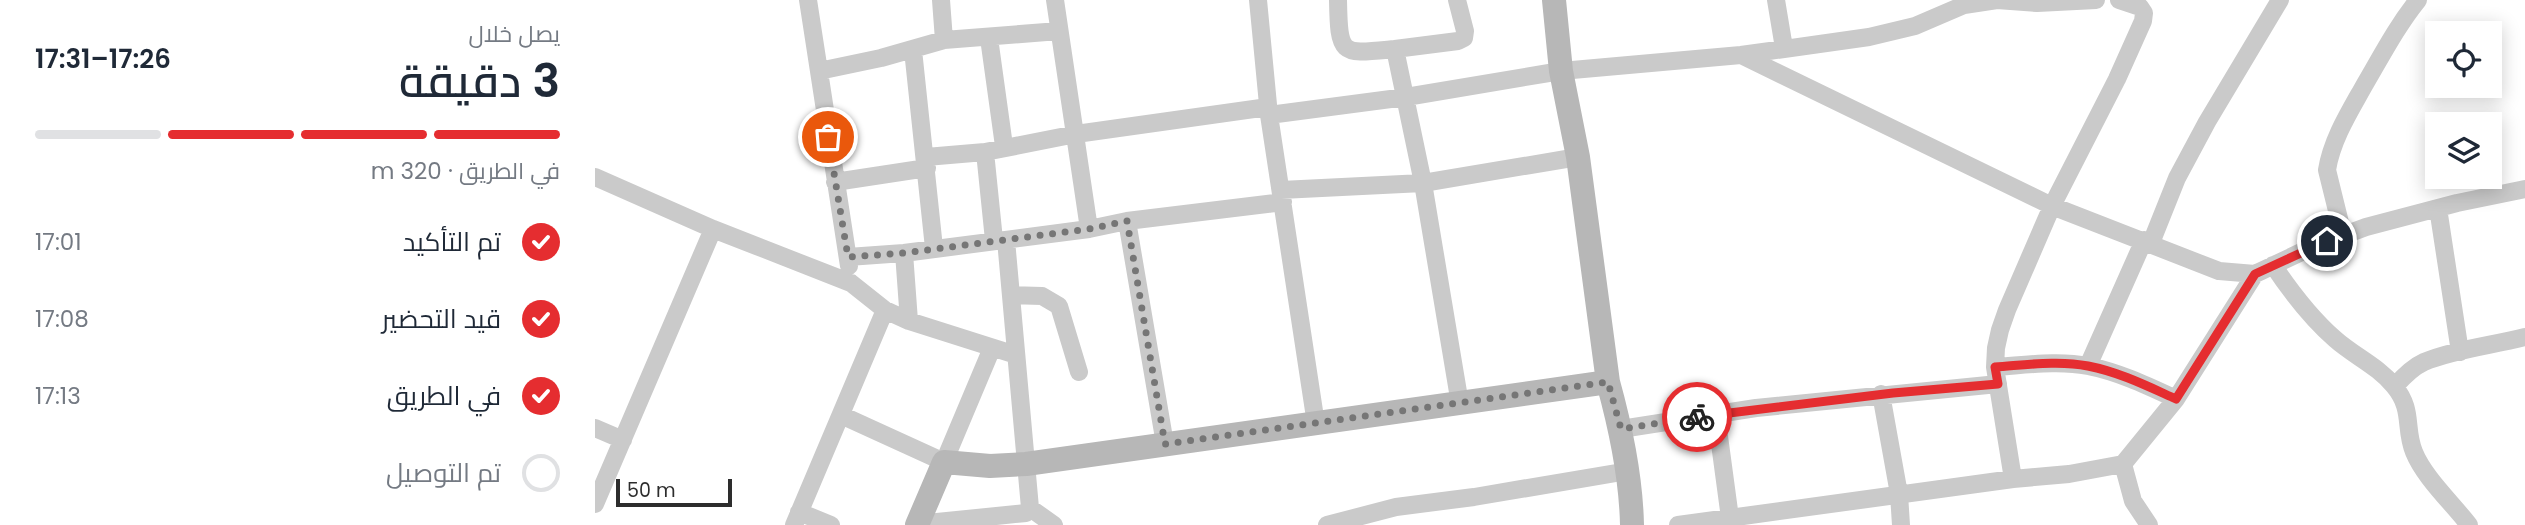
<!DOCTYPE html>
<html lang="ar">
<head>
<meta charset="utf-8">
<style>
  :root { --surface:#fff; --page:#f6f6f7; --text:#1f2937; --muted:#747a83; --line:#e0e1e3; --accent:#e52d30 }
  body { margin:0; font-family:Poppins,Cairo,sans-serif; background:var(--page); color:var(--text); direction:rtl; height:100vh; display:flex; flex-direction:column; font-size:26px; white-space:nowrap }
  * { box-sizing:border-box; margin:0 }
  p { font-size:23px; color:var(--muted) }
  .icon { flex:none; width:38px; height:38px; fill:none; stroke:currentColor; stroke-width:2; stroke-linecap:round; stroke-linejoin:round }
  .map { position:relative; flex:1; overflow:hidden; direction:ltr }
  .drawer { display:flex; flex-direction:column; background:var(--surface); width:595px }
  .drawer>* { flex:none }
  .fabs { position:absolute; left:1830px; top:21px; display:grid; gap:14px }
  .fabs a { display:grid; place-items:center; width:77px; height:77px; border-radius:0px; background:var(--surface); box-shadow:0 4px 18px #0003; font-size:35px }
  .scale { position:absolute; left:21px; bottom:18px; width:116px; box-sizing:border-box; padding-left:7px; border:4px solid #2d2d2d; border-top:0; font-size:19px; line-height:24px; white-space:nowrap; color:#2d2d2d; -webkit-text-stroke:5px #fff; paint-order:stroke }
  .pin { position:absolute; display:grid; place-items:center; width:60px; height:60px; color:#fff; margin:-30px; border:4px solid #fff; border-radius:50%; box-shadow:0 2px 7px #0007 }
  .courier { position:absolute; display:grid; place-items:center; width:70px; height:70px; margin:-35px; border:5px solid #e52d30; border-radius:50%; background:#fff; color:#222; box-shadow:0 2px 9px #0007 }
  .headline em { font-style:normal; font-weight:600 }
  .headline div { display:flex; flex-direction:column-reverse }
  .headline { display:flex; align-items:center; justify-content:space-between; height:119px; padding:0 35px }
  h1 { font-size:46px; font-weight:600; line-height:52px }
  .bar { display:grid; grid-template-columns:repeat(4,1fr); gap:10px 7px; align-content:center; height:84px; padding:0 35px }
  .bar i { height:9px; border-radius:5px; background:var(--line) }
  .bar .on { background:var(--accent) }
  .bar p { grid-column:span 4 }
  ol { padding:0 35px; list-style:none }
  li { display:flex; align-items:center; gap:21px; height:77px }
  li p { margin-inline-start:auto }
  li .icon { padding:7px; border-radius:50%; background:var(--accent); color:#fff; stroke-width:4 }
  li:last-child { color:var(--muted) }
  li i { width:38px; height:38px; border:4px solid var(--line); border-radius:50% }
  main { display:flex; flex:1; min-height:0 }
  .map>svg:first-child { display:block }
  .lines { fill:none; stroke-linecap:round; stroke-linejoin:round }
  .street { stroke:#cacaca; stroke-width:18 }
  .secondary { stroke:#b7b7b7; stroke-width:24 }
  .done { stroke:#767676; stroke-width:7; stroke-dasharray:0 12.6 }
  .route { stroke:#e52d30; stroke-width:9 }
</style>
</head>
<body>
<main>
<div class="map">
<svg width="1930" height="525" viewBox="0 0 1930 525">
  <rect width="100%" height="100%" fill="#fff"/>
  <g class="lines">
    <path class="street" d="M213 0 254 266
      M346 0 349 40
      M460 0 494 229
      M663 0 674 115 721 424
      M743 0C744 57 746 54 800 49
      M862 0 870 31 869 38 863 41 800 49 828 183 865 404
      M1181 0 1189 48
      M394 38 409 146
      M318 50 339 248
      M1146 55 1457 206 1624 271 1660 274 1717 247 1771 227 1862 203 1930 189
      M224 71 286 58 349 40 464 31
      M674 115 811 97 966 71 1146 55 1274 37 1320 26 1369 5 1402 0 1442 3 1501 0
      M390 152 399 240
      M331 157 390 152 481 134 673 107
      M0 177 118 229 256 283 290 310 314 321 421 355
      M240 182 332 168
      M686 190 828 183 983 157
      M1843 208 1865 352
      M532 221 570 444
      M1748 235 1732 170C1737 139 1755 111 1770 84 1787 55 1802 26 1823 0
      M1556 243 1582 178 1612 122 1685 0
      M309 253 314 321
      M253 257 309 253 494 229 532 221 688 202
      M1678 265C1696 292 1716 318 1740 339 1759 356 1783 366 1799 386 1819 410 1809 428 1819 452 1829 477 1857 503 1874 525
      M417 295 447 296 464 306 484 372
      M1493 366 1549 240
      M1400 367C1431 365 1464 360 1493 366 1524 372 1553 386 1581 399
      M1800 386C1808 377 1818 367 1829 362 1857 350 1899 345 1930 337
      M1286 394 1304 494 1306 525
      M1121 414 1135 518
      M246 415 349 462 397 348
      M0 428 28 440
      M1026 429 1161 408 1403 384
      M1528 464 1538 501 1554 525
      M1418 479 1474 474 1528 464 1581 399 1660 274
      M0 504 118 229
      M435 508 459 525
      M204 512 236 525
      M322 524 431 513 435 508 411 240
      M199 525 290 310
      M732 525 801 507 879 497 1033 471
      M1083 525 1418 479 1400 367 1401 348 1405 330 1412 310 1457 206 1522 79 1548 21 1549 13 1545 7 1524 0"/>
    <path class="secondary" d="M1013 382C1026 429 1036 476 1037 525
      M322 525 349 462 395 466 431 464 1013 382 983 157 966 71 959 0"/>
  </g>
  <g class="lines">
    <path class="done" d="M233 137 253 257 309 253 494 229 532 221 570 444 1013 382 1026 429 1102 417"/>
    <path class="route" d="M1102 417 1298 393 1403 384 1400 367C1430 365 1464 360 1493 366 1524 372 1552 386 1581 399L1660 274 1732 241"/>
  </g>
</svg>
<div class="fabs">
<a><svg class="icon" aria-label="locate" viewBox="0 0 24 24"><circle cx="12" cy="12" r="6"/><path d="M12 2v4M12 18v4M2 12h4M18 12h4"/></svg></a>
<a><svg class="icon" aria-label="layers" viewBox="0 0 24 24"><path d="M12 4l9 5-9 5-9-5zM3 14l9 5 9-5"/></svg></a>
</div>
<div class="scale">50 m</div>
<div class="pin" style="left:233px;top:137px;background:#ea580c"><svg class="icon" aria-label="bag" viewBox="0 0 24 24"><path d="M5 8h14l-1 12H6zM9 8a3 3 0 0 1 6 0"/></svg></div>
<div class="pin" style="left:1732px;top:241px;background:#1f2937"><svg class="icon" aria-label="home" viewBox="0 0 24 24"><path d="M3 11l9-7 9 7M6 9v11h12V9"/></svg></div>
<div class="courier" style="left:1102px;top:417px"><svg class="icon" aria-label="bike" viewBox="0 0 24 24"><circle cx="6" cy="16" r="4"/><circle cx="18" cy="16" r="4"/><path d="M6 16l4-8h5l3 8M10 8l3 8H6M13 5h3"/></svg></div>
</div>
<section class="drawer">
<div class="headline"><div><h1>3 دقيقة</h1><p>يصل خلال</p></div><em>17:26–17:31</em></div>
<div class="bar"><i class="on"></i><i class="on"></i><i class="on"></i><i></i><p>في الطريق · 320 m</p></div>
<ol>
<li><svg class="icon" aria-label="check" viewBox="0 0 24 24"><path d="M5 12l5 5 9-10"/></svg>تم التأكيد<p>17:01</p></li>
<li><svg class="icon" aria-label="check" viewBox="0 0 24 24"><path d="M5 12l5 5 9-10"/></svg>قيد التحضير<p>17:08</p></li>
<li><svg class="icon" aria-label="check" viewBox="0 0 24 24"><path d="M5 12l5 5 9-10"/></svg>في الطريق<p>17:13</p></li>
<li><i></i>تم التوصيل</li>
</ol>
</section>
</main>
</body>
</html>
